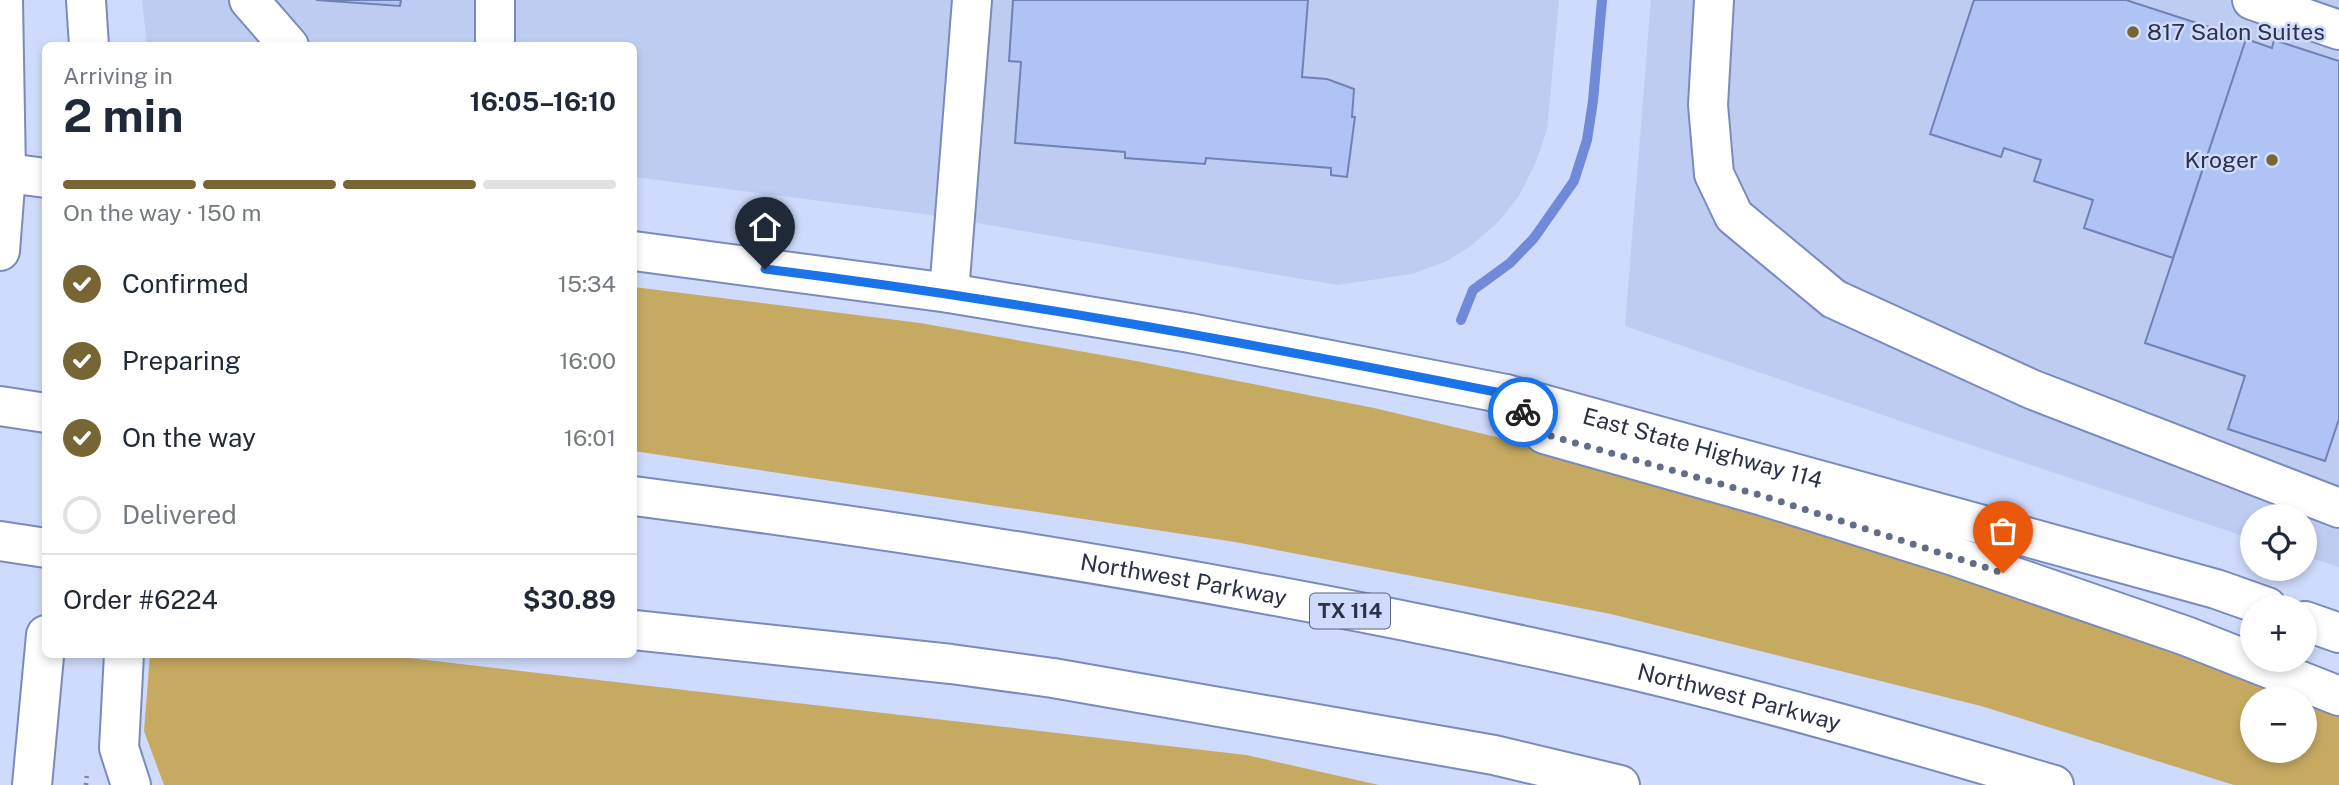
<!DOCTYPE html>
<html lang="en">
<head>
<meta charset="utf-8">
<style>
  :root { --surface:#fff; --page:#f6f6f7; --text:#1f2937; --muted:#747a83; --line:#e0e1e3; --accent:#776533 }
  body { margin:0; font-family:"Public Sans",sans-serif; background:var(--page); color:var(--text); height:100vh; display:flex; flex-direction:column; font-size:26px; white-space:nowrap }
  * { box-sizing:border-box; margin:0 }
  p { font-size:23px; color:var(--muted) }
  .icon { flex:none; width:38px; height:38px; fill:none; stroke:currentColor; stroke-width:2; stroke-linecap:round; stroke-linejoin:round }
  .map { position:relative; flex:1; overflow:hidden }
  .drawer { position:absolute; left:42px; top:42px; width:595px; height:616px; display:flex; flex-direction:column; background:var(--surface); border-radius:10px; box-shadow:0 4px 10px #0003 }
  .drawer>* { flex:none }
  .controls { position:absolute; left:2240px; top:504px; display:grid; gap:14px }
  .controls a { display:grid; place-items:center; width:77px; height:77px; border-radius:50%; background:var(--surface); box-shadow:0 4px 10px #0003; font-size:35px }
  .pin { position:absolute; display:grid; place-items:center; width:60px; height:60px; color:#fff; margin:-72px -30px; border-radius:50% 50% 50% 0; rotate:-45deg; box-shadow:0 0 7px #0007 }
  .pin .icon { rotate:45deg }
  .courier { position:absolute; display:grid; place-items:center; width:70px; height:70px; margin:-35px; border:5px solid #1a73e8; border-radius:50%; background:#fff; color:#222; box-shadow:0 2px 9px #0007 }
  .summary em { font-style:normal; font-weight:700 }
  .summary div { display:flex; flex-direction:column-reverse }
  .summary { display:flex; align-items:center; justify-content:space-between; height:119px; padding:0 21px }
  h1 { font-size:46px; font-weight:700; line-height:52px }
  .bar { display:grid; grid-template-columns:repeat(4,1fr); gap:10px 7px; align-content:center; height:84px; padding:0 21px }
  .bar i { height:9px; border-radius:5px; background:var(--line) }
  .bar .on { background:var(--accent) }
  .bar p { grid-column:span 4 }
  .line { display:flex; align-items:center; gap:18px; padding:0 21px; border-top:2px solid var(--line) }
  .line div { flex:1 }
  ol { padding:0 21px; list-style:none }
  li { display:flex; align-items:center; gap:21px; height:77px }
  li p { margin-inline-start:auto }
  li .icon { padding:7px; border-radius:50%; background:var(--accent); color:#fff; stroke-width:4 }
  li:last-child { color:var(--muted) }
  li i { width:38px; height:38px; border:4px solid var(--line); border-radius:50% }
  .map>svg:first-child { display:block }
  .built { fill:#bfccf1 }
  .green { fill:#c6aa62; fill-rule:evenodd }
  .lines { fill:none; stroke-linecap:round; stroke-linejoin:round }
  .stream { stroke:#708ad9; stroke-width:10 }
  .building { fill:#b0c3f5; stroke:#7081b3; stroke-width:2 }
  .minor-casing { stroke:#798bbd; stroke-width:42 }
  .major-casing { stroke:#798bbd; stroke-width:42 }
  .highway-casing { stroke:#798bbd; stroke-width:42 }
  .path { stroke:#7c85a0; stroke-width:4.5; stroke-dasharray:2 5; stroke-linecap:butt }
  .minor { stroke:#fff; stroke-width:38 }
  .major { stroke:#fff; stroke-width:38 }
  .highway { stroke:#fff; stroke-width:38 }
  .done { stroke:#646d87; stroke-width:7; stroke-dasharray:0 12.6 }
  .route { stroke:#1a73e8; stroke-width:9 }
  .poi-dot { fill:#776533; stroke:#cfdbfc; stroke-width:2.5 }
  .labels { text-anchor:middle; stroke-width:5; stroke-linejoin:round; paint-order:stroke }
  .shield { fill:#cfdbfc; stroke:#5c657e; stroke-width:2 }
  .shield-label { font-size:21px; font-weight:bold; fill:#2b3248 }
  .poi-label { font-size:23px; fill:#2b3248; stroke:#cfdbfc; text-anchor:start }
  .street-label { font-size:23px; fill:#2b3248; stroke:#cfdbfc }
</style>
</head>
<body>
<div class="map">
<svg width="2339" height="785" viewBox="0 0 2339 785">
  <rect width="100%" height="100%" fill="#cfdbfc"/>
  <path class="built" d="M142 0H1559L1547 130 1535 164 1519 196 1499 221 1471 246 1445 262 1412 274 1337 285 931 215 634 177V46L147 45Z
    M1651 0H2339V567L2305 556V516H2252V539L1935 433 1625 326Z"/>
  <path class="green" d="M634 287 920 323 1136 361 1374 408 1577 456 1786 515 2339 710V785H2234L1981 706 1611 614 1235 542 634 451ZM2252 698H2305V751H2252Z
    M383 655 1246 755 1379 785H164L144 731 150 655Z"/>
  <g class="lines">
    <path class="stream" d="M1461 320 1473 290 1510 263 1534 238 1574 181 1587 140 1593 101 1602 0"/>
  </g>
  <path class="building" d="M316 0H401L400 6Z
    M1013 0H1308L1302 77 1327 79 1354 89 1352 117H1355L1347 177 1331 175V168L1206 158 1205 164 1125 158V152L1015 143 1021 62 1009 61Z
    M1974 0H2126L2246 39 2173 258 2084 228 2093 200 2034 181 2041 160 2004 148 2001 157 1930 134Z
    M2246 39 2272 48 2274 40 2339 61V419L2325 461 2228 429 2245 376 2145 343Z"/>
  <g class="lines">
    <g class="minor-casing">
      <path id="minor" d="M249 0 289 46
        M495 0V46
        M1714 0 1708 105 1714 174 1734 216 1834 299 2031 389 2339 508
        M2252 0 2339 30
        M949 293 972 0"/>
    </g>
    <g class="major-casing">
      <g id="major">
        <path d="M86 0 89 46"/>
        <path d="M0 172 46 178"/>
        <path d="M0 251 6 173 3 0"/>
        <path id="s1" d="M634 251 949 293 1190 333 1506 394 2216 589 2267 607"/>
        <path d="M2305 621 2339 633"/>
        <path d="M124 654 119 748 131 785"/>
        <path d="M32 785 46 635"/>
      </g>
    </g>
    <g class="highway-casing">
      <g id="highway">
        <path d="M1506 394 1544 434 1763 496 1951 555 2186 636 2339 696"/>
        <path d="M0 406 46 413"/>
        <path id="s2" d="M634 496C959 538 1283 591 1603 663 1755 698 1905 741 2054 785"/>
        <path d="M0 541 46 548"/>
        <path d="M634 630 951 664 1053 678 1494 755 1620 785"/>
      </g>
    </g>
    <path class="path" d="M86 785 87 771"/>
    <use href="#minor" class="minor"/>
    <use href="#major" class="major"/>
    <use href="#highway" class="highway"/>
  </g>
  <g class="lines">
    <path class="done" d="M1523 412 1544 434 1763 496 2003 573"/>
    <path class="route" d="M765 269C1014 300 1260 345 1506 394L1523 412"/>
  </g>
  <g class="poi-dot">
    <circle cx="2133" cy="32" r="7"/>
    <circle cx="2272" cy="160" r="7"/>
  </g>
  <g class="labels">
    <rect class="shield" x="1310" y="593.5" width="80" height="35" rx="5"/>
    <g class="shield-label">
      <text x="1350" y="618">TX 114</text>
    </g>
    <g class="poi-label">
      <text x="2147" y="40">817 Salon Suites</text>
      <text x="2258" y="168" text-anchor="end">Kroger</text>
    </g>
    <g class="street-label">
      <text dy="8" stroke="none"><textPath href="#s1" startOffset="1088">East State Highway 114</textPath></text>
      <text dy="8" stroke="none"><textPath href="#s2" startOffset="556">Northwest Parkway</textPath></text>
      <text dy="8" stroke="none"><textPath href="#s2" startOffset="1124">Northwest Parkway</textPath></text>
    </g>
  </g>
</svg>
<div class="controls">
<a><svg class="icon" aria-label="locate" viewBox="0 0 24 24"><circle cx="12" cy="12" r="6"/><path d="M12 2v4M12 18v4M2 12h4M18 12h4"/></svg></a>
<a>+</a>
<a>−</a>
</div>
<div class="pin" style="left:2003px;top:573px;background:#ea580c"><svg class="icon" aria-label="bag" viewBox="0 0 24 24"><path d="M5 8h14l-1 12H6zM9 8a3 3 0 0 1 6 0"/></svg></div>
<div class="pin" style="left:765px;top:269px;background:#1f2937"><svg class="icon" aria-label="home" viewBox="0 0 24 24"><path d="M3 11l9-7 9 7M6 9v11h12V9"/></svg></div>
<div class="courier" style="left:1523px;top:412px"><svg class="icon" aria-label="bike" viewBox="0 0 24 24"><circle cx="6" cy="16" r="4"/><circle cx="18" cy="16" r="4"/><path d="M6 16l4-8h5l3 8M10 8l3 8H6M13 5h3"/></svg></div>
<section class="drawer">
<div class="summary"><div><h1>2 min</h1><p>Arriving in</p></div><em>16:05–16:10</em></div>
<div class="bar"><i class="on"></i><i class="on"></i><i class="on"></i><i></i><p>On the way · 150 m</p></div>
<ol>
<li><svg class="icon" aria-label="check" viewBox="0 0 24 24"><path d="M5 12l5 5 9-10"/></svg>Confirmed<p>15:34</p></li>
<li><svg class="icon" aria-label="check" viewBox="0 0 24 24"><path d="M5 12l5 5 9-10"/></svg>Preparing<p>16:00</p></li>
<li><svg class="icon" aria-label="check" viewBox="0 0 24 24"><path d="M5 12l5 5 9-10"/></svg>On the way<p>16:01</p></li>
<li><i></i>Delivered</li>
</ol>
<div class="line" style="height:91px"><div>Order #6224</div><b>$30.89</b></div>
</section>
</div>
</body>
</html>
